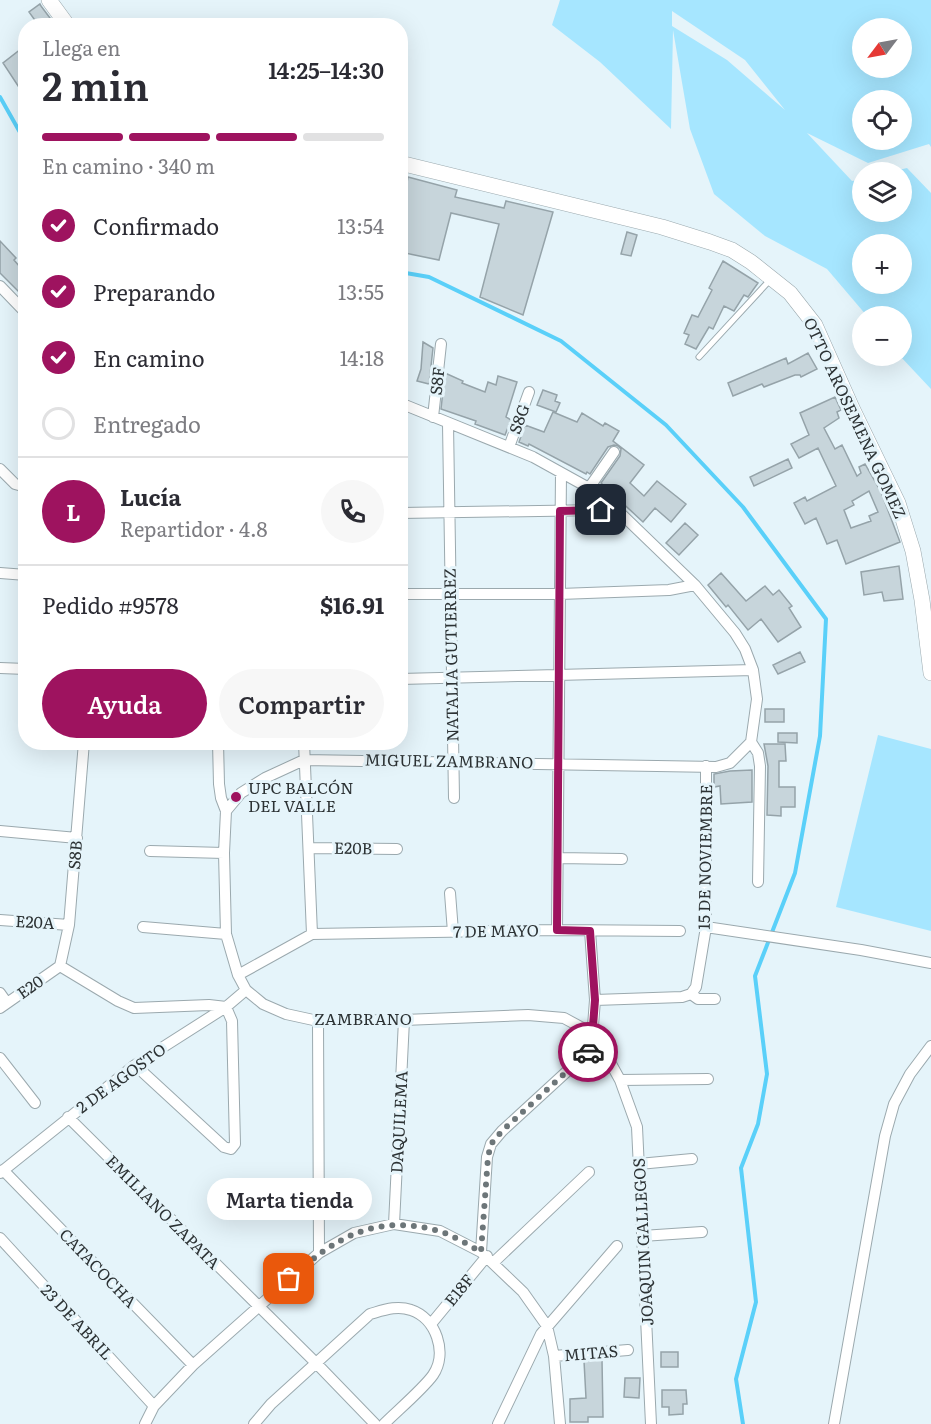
<!DOCTYPE html>
<html lang="es">
<head>
<meta charset="utf-8">
<style>
  :root { --surface:#fff; --page:#f7f7f7; --text:#2b2b33; --muted:#7c7c81; --line:#e1e1e2; --accent:#9e135f }
  body { margin:0; font-family:Literata,serif; background:var(--page); color:var(--text); height:100vh; display:flex; flex-direction:column; font-size:22px; white-space:nowrap }
  * { box-sizing:border-box; margin:0 }
  p { font-size:20px; color:var(--muted) }
  .icon { flex:none; width:33px; height:33px; fill:none; stroke:currentColor; stroke-width:2; stroke-linecap:round; stroke-linejoin:round }
  .map { position:relative; flex:1; overflow:hidden }
  .details { position:absolute; left:18px; top:18px; width:390px; height:732px; display:flex; flex-direction:column; background:var(--surface); border-radius:24px; box-shadow:0 6px 24px #0002 }
  .details>* { flex:none }
  .needle { width:39px; rotate:238deg }
  .buttons { position:absolute; left:852px; top:18px; display:grid; gap:12px }
  .buttons a { display:grid; place-items:center; width:60px; height:60px; border-radius:50%; background:var(--surface); box-shadow:0 6px 24px #0002; font-size:30px }
  .pin { position:absolute; display:grid; place-items:center; width:51px; height:51px; color:#fff; margin:-26px; border-radius:12px; box-shadow:0 3px 9px #0006 }
  .courier { position:absolute; display:grid; place-items:center; width:60px; height:60px; margin:-30px; border:4px solid #9e135f; border-radius:50%; background:#fff; color:#222; box-shadow:0 2px 8px #0007 }
  .bubble { position:absolute; height:42px; border-radius:21px; background:var(--surface); box-shadow:0 6px 24px #0002; font-size:20px; font-weight:600; line-height:42px; text-align:center }
  .summary em { font-style:normal; font-weight:600 }
  .summary div { display:flex; flex-direction:column-reverse }
  .summary { display:flex; align-items:center; justify-content:space-between; height:102px; padding:0 24px }
  h1 { font-size:39px; font-weight:600; line-height:45px }
  .bar { display:grid; grid-template-columns:repeat(4,1fr); gap:9px 6px; align-content:center; height:72px; padding:0 24px }
  .bar i { height:8px; border-radius:4px; background:var(--line) }
  .bar .active { background:var(--accent) }
  .bar p { grid-column:span 4 }
  .line { display:flex; align-items:center; gap:15px; padding:0 24px; border-top:2px solid var(--line) }
  .line div { flex:1 }
  .round { display:grid; place-items:center; flex:none; width:63px; height:63px; border-radius:32px; background:var(--page) }
  ol { padding:0 24px; list-style:none }
  li { display:flex; align-items:center; gap:18px; height:66px }
  li p { margin-inline-start:auto }
  li .icon { padding:6px; border-radius:50%; background:var(--accent); color:#fff; stroke-width:4 }
  li:last-child { color:var(--muted) }
  li i { width:33px; height:33px; border:3px solid var(--line); border-radius:50% }
  .button { display:flex; gap:12px; margin-top:auto; padding:12px 24px }
  .button a { flex:1; height:69px; border-radius:36px; background:var(--accent); color:#fff; font-size:24px; font-weight:600; line-height:69px; text-align:center }
  .button a+a { background:var(--page); color:var(--text) }
  .map>svg:first-child { display:block }
  .green { fill:#a6e6ff; fill-rule:evenodd }
  .lines { fill:none; stroke-linecap:round; stroke-linejoin:round }
  .stream { stroke:#5ad0f9; stroke-width:4 }
  .building { fill:#c7d5db; stroke:#95a3a9; stroke-width:1.5; fill-rule:evenodd }
  .lane-casing { stroke:#9ba9ae; stroke-width:7 }
  .street-casing { stroke:#9ba9ae; stroke-width:12 }
  .secondary-casing { stroke:#9ba9ae; stroke-width:16 }
  .lane { stroke:#fff; stroke-width:5 }
  .street { stroke:#fff; stroke-width:10 }
  .secondary { stroke:#fff; stroke-width:15 }
  .done { stroke:#6d7679; stroke-width:6; stroke-dasharray:0 10.8 }
  .route { stroke:#9e135f; stroke-width:8 }
  .poi-dot { fill:#9e135f; stroke:#e5f4fa; stroke-width:2 }
  .labels { text-anchor:middle; stroke-width:6; stroke-linejoin:round; paint-order:stroke }
  .street-label { font-size:16px; fill:#2c3234; stroke:#e5f4fa }
  .poi-label { font-size:16px; fill:#2c3234; stroke:#e5f4fa; text-anchor:start }
</style>
</head>
<body>
<div class="map">
<svg width="931" height="1424" viewBox="0 0 931 1424">
  <rect width="100%" height="100%" fill="#e5f4fa"/>
  <path class="green" d="M560 0H931V147L929 144 868 163 807 133 852 181 862 179V212H902V172H890L907 168 931 193V389L900 356H902V316H867L827 269 765 236 714 194 690 129 673 30 671 129 600 62 552 25ZM672 11 745 60 785 110 727 60 672 26ZM862 28H902V68H862ZM862 100H902V140H862ZM862 244H902V284H862Z
    M878 735 931 749V931L836 907Z"/>
  <g class="lines">
    <path class="stream" d="M0 97 26 143
      M400 272 429 277 561 341 666 425 743 507 826 619 820 736 795 873 755 976 767 1074 758 1124 741 1168 756 1302 736 1379 743 1424"/>
  </g>
  <path class="building" d="M40 4 41 6 56 26H39L29 12Z
    M26 45V98L3 63Z
    M408 177 457 190 455 197 504 208 506 201 553 212 523 315 480 297 499 224 451 213 439 260 400 252V196L405 193Z
    M627 232 637 235 631 256 621 254Z
    M0 241 16 258 14 260 26 274V299L0 273Z
    M723 261 758 283 748 297 744 295 734 311 724 306 713 329 709 327 696 349 685 344 689 335 684 333 692 315 698 317 712 290 709 288Z
    M423 342 433 348 429 384 417 381 421 369Z
    M808 353 817 369 801 377 800 375H795L764 387 762 384 733 396 728 383 786 358 788 364Z
    M445 373 463 381 462 383 485 392 488 382 496 385 498 376 517 382 506 417 511 420 505 435 475 424 476 421 441 409Z
    M543 390 557 395 555 401 560 403 556 412 537 405Z
    M835 397 841 410 837 412 839 418 824 428 835 449 842 445 857 476 861 473 859 467 865 464 881 492 900 542 846 564 837 540 827 544 816 518 805 524 794 503 805 497 807 501 836 486 818 448 799 458 791 444 809 435 800 413ZM869 491 878 512 869 516 871 521 851 528 844 510 854 505 852 501Z
    M553 412 577 422 582 413 603 426 605 423 619 431 613 441 644 465 630 483 644 496 657 481 686 504 671 522 655 508 643 522 601 483 620 456 621 449 618 446 614 445 608 447 590 474 587 472 586 474 529 444 528 446 519 442 525 425 544 432Z
    M788 459 792 468 754 486 750 477Z
    M685 523 698 535 679 555 666 543Z
    M899 566 903 599 884 601 882 592 864 595 861 572Z
    M721 573 746 601 765 586 773 595 779 590 792 606 789 608 801 627 778 642 761 619 748 630 728 605 726 607 708 585Z
    M800 652 805 662 778 674 773 665Z
    M765 709H784V722H765Z
    M778 733H797V743L778 742Z
    M764 744H785L786 761H779V787H795V807H781V816L767 815 768 766Z
    M752 770V802L721 804 720 786 714 787V774L730 771Z
    M661 1352H678V1367H661Z
    M602 1360 603 1417H588V1422H570V1399L586 1398 584 1361Z
    M625 1378H640L639 1398 624 1397Z
    M662 1390H686L687 1404H683V1414L669 1415V1407H662Z"/>
  <g class="lines">
    <g class="lane-casing">
      <path id="lane" d="M400 191 406 166
        M699 357 770 280"/>
    </g>
    <g class="street-casing">
      <path id="street" d="M0 286 26 313
        M400 403 533 457 589 488 612 505 695 585 735 633 745 649 753 670 757 699 751 742
        M433 417 441 344
        M448 424 454 798
        M509 447 529 392
        M0 469 15 484 26 487
        M589 488 614 452
        M400 513 601 510 608 508 612 505
        M0 573 26 575
        M400 594H560L669 590 695 585
        M0 668 26 669
        M400 679 753 670
        M218 742 219 784 221 798 226 811 224 853 226 934 238 975 246 990 263 1004 286 1014 318 1021 404 1020 528 1015 564 1018 588 1031 599 1042 620 1080 637 1127 651 1424
        M304 742 312 934
        M751 742 758 753 760 766 758 882
        M226 811 241 793 265 778 304 760 716 767 730 763 751 742
        M0 831 77 838
        M309 848 397 849
        M150 851 224 853
        M558 858 622 859
        M450 893 453 932
        M0 920 69 925
        M143 927 226 934
        M706 927 861 950 931 963
        M557 930 561 473
        M60 966 118 1001 134 1008 209 1005 226 1007 232 1021 235 1144 231 1149 224 1147 135 1065
        M60 966 69 925 84 742
        M238 975 312 934 557 930 680 931
        M0 993 7 1003
        M691 994 698 999H715
        M595 1000 682 997 691 994 696 987 706 927V766
        M0 1008 60 966
        M318 1021 319 1253
        M588 1031 593 1026 595 1000 590 931
        M0 1058 35 1103
        M620 1080 708 1079
        M68 1117 316 1363 375 1424
        M639 1164 692 1159
        M3 1170 193 1365
        M0 1173 135 1065 226 1007 246 990
        M394 1224 404 1020
        M642 1236 702 1232
        M0 1238 154 1406
        M481 1252 487 1157 491 1144 502 1131 599 1042
        M494 1262 589 1172
        M431 1324 487 1256
        M554 1356 628 1350
        M145 1424 154 1406 193 1365 319 1253 354 1233 394 1224 440 1231 481 1252 523 1292 547 1326 554 1356 560 1424
        M254 1424 271 1404 370 1314C384 1310 397 1305 411 1310 436 1318 448 1353 433 1375 423 1389 397 1411 384 1424
        M498 1424 541 1334 617 1246
        M834 1424 885 1136 894 1104 910 1074 931 1046"/>
    </g>
    <g class="secondary-casing">
      <path id="secondary" d="M49 0 68 26
        M400 163 662 227 710 242 732 250 751 262 790 293 815 325 852 408 898 503 913 551 922 600 931 673"/>
    </g>
    <use href="#lane" class="lane"/>
    <use href="#street" class="street"/>
    <use href="#secondary" class="secondary"/>
  </g>
  <g class="lines">
    <path class="done" d="M289 1279C335 1238 375 1213 439 1231 453 1235 468 1245 481 1252L488 1157 491 1144 502 1131 588 1052"/>
    <path class="route" d="M588 1052 599 1042 588 1031 593 1026 595 1000 590 931 557 930 560 511 601 510"/>
  </g>
  <circle class="poi-dot" cx="236" cy="797" r="6"/>
  <g class="labels">
    <g class="street-label">
      <text transform="translate(437 381) rotate(-84)" y="6">S8F</text>
      <text transform="translate(855 418) rotate(65)" y="6">OTTO AROSEMENA GOMEZ</text>
      <text transform="translate(519 419) rotate(-70)" y="6">S8G</text>
      <text transform="translate(451 655) rotate(-91)" y="6">NATALIA GUTIERREZ</text>
      <text transform="translate(449 761) rotate(1)" y="6">MIGUEL ZAMBRANO</text>
      <text transform="translate(353 848) rotate(1)" y="6">E20B</text>
      <text transform="translate(75 855) rotate(-85)" y="6">S8B</text>
      <text transform="translate(705 857) rotate(-89)" y="6">15 DE NOVIEMBRE</text>
      <text transform="translate(35 922) rotate(3)" y="6">E20A</text>
      <text transform="translate(496 931) rotate(-1)" y="6">7 DE MAYO</text>
      <text transform="translate(30 987) rotate(-35)" y="6">E20</text>
      <text x="363" y="1025">ZAMBRANO</text>
      <text transform="translate(121 1078) rotate(-36)" y="6">2 DE AGOSTO</text>
      <text transform="translate(399 1122) rotate(-87)" y="6">DAQUILEMA</text>
      <text transform="translate(163 1212) rotate(45)" y="6">EMILIANO ZAPATA</text>
      <text transform="translate(643 1242) rotate(-93)" y="6">JOAQUIN GALLEGOS</text>
      <text transform="translate(98 1268) rotate(46)" y="6">CATACOCHA</text>
      <text transform="translate(459 1290) rotate(-51)" y="6">E18F</text>
      <text transform="translate(77 1322) rotate(47)" y="6">23 DE ABRIL</text>
      <text transform="translate(591 1353) rotate(-5)" y="6">MITAS</text>
    </g>
    <g class="poi-label">
      <text x="248" y="794">UPC BALCÓN<tspan x="248" dy="18">DEL VALLE</tspan></text>
    </g>
  </g>
</svg>
<div class="buttons">
<a><svg class="needle" viewBox="-14 -14 28 28"><path d="M0-13l5 13h-10z" fill="#e53935"/><path d="M0 13l5-13h-10z" fill="#7c7c81"/></svg></a>
<a><svg class="icon" aria-label="locate" viewBox="0 0 24 24"><circle cx="12" cy="12" r="6"/><path d="M12 2v4M12 18v4M2 12h4M18 12h4"/></svg></a>
<a><svg class="icon" aria-label="layers" viewBox="0 0 24 24"><path d="M12 4l9 5-9 5-9-5zM3 14l9 5 9-5"/></svg></a>
<a>+</a>
<a>−</a>
</div>
<div class="pin" style="left:289px;top:1279px;background:#ea580c"><svg class="icon" aria-label="bag" viewBox="0 0 24 24"><path d="M5 8h14l-1 12H6zM9 8a3 3 0 0 1 6 0"/></svg></div>
<div class="pin" style="left:601px;top:510px;background:#1f2937"><svg class="icon" aria-label="home" viewBox="0 0 24 24"><path d="M3 11l9-7 9 7M6 9v11h12V9"/></svg></div>
<div class="courier" style="left:588px;top:1052px"><svg class="icon" aria-label="car" viewBox="0 0 24 24"><path d="M5 17H2v-5l4-1 3-4h7l3 4 3 1v5h-3M9 17h6M6 11h13"/><circle cx="7" cy="17" r="2"/><circle cx="17" cy="17" r="2"/></svg></div>
<div class="bubble" style="left:207px;top:1178px;width:165px">Marta tienda</div>
<section class="details">
<div class="summary"><div><h1>2 min</h1><p>Llega en</p></div><em>14:25–14:30</em></div>
<div class="bar"><i class="active"></i><i class="active"></i><i class="active"></i><i></i><p>En camino · 340 m</p></div>
<ol>
<li><svg class="icon" aria-label="check" viewBox="0 0 24 24"><path d="M5 12l5 5 9-10"/></svg>Confirmado<p>13:54</p></li>
<li><svg class="icon" aria-label="check" viewBox="0 0 24 24"><path d="M5 12l5 5 9-10"/></svg>Preparando<p>13:55</p></li>
<li><svg class="icon" aria-label="check" viewBox="0 0 24 24"><path d="M5 12l5 5 9-10"/></svg>En camino<p>14:18</p></li>
<li><i></i>Entregado</li>
</ol>
<div class="line" style="height:108px"><b class="round" style="background:var(--accent);color:#fff">L</b><div><b>Lucía</b><p>Repartidor · 4.8</p></div><a class="round"><svg class="icon" aria-label="phone" viewBox="0 0 24 24"><path d="M5 4h4l2 5-3 2q2 4 5 5l2-3 5 2v4C11 20 4 13 5 4z"/></svg></a></div>
<div class="line" style="height:78px"><div>Pedido #9578</div><b>$16.91</b></div>
<div class="button"><a>Ayuda</a><a>Compartir</a></div>
</section>
</div>
</body>
</html>
